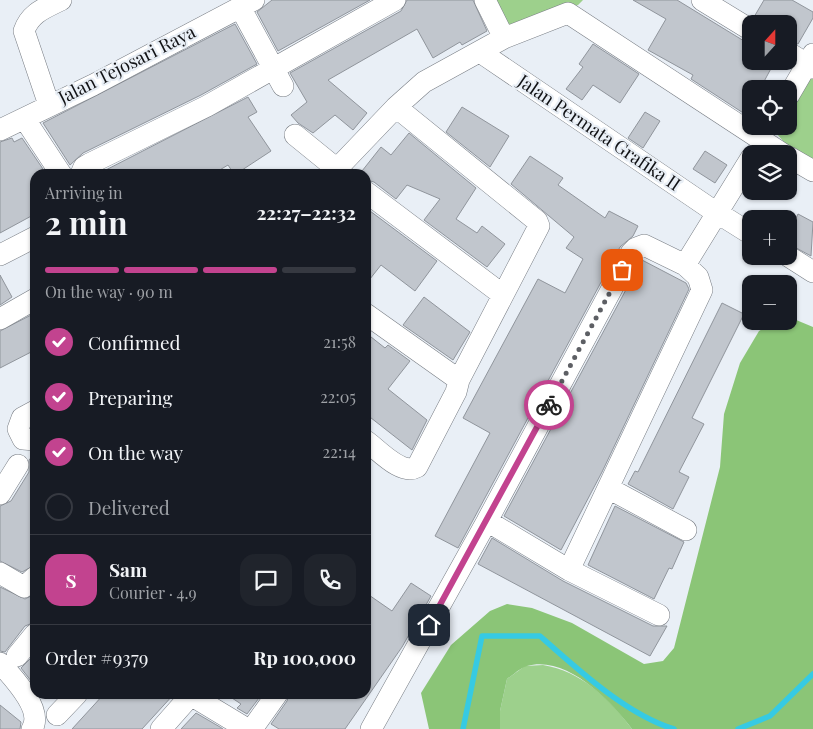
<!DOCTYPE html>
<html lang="en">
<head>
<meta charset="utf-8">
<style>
  :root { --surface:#171b24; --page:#20242c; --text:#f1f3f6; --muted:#9ea1a6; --line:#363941; --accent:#c2438f }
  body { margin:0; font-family:"Playfair Display",serif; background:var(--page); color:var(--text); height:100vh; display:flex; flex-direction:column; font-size:19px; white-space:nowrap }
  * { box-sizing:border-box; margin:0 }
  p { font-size:16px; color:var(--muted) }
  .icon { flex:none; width:28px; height:28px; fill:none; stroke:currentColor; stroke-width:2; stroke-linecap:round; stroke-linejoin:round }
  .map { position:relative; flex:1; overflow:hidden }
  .drawer { position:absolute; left:30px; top:169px; width:341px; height:530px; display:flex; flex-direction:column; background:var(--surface); border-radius:15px; box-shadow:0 1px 4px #0004 }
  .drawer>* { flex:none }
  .needle { width:32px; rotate:21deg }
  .tools { position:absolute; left:742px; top:15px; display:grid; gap:10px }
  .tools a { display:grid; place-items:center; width:55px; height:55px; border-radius:10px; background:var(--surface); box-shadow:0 1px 4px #0004; font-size:25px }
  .pin { position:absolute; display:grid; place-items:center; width:42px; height:42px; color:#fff; margin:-21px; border-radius:10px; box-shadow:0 2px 8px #0006 }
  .courier { position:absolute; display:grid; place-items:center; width:50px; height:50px; margin:-25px; border:4px solid #c2438f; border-radius:50%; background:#fff; color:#222; box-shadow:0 1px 6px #0007 }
  .head em { font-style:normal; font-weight:700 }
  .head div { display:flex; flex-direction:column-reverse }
  .head { display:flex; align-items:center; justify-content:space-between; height:85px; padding:0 15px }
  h1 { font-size:32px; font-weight:700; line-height:38px }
  .bar { display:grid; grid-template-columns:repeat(4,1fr); gap:8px 5px; align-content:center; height:60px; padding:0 15px }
  .bar i { height:6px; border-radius:4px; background:var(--line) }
  .bar .on { background:var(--accent) }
  .bar p { grid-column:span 4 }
  .line { display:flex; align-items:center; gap:12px; padding:0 15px; border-top:1px solid var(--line) }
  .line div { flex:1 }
  .round { display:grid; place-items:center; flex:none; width:52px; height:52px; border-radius:15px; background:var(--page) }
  ol { padding:0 15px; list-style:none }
  li { display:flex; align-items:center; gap:15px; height:55px }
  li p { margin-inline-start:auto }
  li .icon { padding:5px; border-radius:50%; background:var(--accent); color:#fff; stroke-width:4 }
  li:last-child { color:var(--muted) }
  li i { width:28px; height:28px; border:2px solid var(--line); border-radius:50% }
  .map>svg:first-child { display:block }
  .green { fill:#9dd08c }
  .forest { fill:#8bc577 }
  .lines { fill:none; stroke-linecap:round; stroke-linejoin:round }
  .stream { stroke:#36cae3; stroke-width:5.5 }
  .building { fill:#c1c6cd; stroke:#90959c }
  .minor-casing { stroke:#787d84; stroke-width:22 }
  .minor { stroke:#fff; stroke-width:21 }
  .done { stroke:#5d5f64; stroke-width:5; stroke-dasharray:0 9 }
  .route { stroke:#c2438f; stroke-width:6 }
  .labels { text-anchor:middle; stroke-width:4.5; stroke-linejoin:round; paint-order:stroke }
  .street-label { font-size:18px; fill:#111215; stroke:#e9eff6 }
</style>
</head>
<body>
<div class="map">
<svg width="813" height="729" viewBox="0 0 813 729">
  <rect width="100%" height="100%" fill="#e9eff6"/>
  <path class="green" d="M494 0H583L578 5 509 31Z
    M813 76V161L789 148 777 134 780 126H789C789 100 796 94 813 76Z
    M543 665C581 671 610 699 632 729H500V711L507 679 525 666Z"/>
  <path class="forest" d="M789 317 813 327V729H632C611 701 567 655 527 666 520 668 513 675 507 679L500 711V729H429L421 693 451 645 490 611 507 604 532 608 572 623 644 664 663 661 674 648 720 467 724 414 740 363 759 331 775 321H789Z"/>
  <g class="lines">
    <path class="stream" d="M463 729 482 636H540C576 668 627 715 674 729
      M738 729 770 716 813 674"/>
  </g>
  <path class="building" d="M272 0H370L278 51 257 12Z
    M407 0H473L487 31 462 45 460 42 433 58 417 29 328 80 367 113 353 130 335 115 313 133 298 123 291 115 307 102 290 73 401 11Z
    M633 0H677L744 41 751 42V61H775L760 89H751V118L691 79 693 75 648 50 666 19Z
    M764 0H792L813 12V18L798 44 789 41V24H762L754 17Z
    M235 24 257 64 201 95 83 153 70 165 43 123Z
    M593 44 639 74 620 103 593 85 582 100 566 89 583 67 579 64Z
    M248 97 257 112 248 117 271 151 236 174H234L228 165 213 174H98Z
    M462 107 509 136 490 167 446 132Z
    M645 112 660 121 643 148 628 138Z
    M409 133 476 188 456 219 477 233 482 226 505 244 487 267 424 220 440 199 407 185 396 199 374 182 366 180V174L362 171 381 147 391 155Z
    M12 138 14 142 22 138 43 169 35 173V214L0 233V142Z
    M705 151 727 165 715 183 693 169Z
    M530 156 563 178 558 185 605 218 609 211 638 226 633 236 620 247 458 548 435 536 490 433 463 418 538 279 565 293 583 259 566 248 574 237 511 184Z
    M366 208 437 261 415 291 381 265 366 284Z
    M798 214 813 222 811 256 789 244V233Z
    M642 260 686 283 689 289 602 472 561 550 504 516Z
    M0 275 12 297 0 305Z
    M424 297 470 332 453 360 403 325Z
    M722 303 744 314 692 418 704 424 679 472 689 477 673 509 628 484 635 471 638 472Z
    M35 313V350L0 368V331Z
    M366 333 385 348 388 345 410 361 388 389 427 420 412 450 366 414Z
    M35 453V565L22 572 0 561V506L11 501 29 472V460Z
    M615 506 684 542 672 569 669 568 654 599 588 565Z
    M492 538 563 581 653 626H667L650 656 478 564Z
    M411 583 431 596 402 647 345 729H279L271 724 287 701 289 694H366V593L392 611Z
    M0 587 25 599 35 594V622L25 626 5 652 0 651Z
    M35 654V686L21 668Z
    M104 694H174L142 729H72Z
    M226 694H262L247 714 237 708 241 704Z
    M0 705 21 722 20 729H0Z
    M196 713 220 727 223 729H181Z"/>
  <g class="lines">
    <g class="minor-casing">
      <path id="minor" d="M485 0 504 38
        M702 0 751 30
        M240 7 283 86
        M480 52 708 207 751 234
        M789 53 813 68
        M789 95 813 54
        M49 105 24 31C30 13 45 8 61 0
        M28 124 61 174
        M0 130 93 85 254 0
        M295 135 343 174
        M789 157 813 171
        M81 174 84 167 89 164 207 106 395 0
        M332 174 396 107 424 82 504 38 568 13 783 154
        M366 192 503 295
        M0 255 35 237
        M788 256 813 272
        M685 265 698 277 702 290 569 570 487 521 631 253 636 248 644 245 685 265 751 158
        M366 314 459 380 539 226 537 221 396 107
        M0 319 35 299
        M35 411 22 418 18 429 23 439 35 440
        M366 441C379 450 401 476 417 467L456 392 459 380
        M608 488 686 530
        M0 494 18 465
        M569 570 659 615
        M0 573 24 587 35 577
        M17 656 35 634
        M0 663C12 676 44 710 32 729
        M189 694 247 729
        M57 715 77 694
        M161 729 191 695
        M252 729 277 694
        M371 729 487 521"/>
    </g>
    <use href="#minor" class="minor"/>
  </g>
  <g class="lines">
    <path class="done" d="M549 405 622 270"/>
    <path class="route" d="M429 625 549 405"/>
  </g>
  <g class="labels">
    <g class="street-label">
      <text transform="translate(127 65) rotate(-27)" y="6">Jalan Tejosari Raya</text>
      <text transform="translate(599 133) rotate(34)" y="6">Jalan Permata Grafika II</text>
    </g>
  </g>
</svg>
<div class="tools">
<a><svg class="needle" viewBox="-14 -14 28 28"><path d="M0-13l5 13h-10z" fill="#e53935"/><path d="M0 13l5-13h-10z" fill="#9ea1a6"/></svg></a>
<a><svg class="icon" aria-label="locate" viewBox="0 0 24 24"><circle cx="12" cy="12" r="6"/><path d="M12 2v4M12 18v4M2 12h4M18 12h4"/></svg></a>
<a><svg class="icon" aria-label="layers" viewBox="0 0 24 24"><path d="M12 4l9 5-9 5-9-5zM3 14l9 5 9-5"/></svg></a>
<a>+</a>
<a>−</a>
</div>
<div class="pin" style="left:622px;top:270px;background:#ea580c"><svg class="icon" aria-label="bag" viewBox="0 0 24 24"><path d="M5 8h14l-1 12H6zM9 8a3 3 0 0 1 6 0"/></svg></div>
<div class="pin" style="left:429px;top:625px;background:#1f2937"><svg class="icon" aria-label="home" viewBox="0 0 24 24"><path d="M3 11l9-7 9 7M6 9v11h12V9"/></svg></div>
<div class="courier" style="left:549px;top:405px"><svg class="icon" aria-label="bike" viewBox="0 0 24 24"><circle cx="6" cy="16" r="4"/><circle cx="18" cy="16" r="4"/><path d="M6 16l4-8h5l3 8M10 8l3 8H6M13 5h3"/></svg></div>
<section class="drawer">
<div class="head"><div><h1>2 min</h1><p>Arriving in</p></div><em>22:27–22:32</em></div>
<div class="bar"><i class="on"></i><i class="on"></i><i class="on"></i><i></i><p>On the way · 90 m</p></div>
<ol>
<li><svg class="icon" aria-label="check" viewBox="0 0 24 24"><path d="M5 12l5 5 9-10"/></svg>Confirmed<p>21:58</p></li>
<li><svg class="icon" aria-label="check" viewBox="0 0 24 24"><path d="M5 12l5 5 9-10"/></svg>Preparing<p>22:05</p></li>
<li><svg class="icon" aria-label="check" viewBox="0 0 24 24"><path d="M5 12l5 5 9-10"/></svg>On the way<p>22:14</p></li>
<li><i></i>Delivered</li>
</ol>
<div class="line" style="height:90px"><b class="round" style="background:var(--accent);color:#fff">S</b><div><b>Sam</b><p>Courier · 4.9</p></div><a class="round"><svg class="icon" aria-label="chat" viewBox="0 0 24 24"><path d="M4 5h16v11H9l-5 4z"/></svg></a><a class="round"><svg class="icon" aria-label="phone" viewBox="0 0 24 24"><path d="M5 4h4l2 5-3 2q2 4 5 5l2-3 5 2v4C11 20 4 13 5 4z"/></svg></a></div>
<div class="line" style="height:65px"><div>Order #9379</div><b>Rp 100,000</b></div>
</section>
</div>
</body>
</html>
